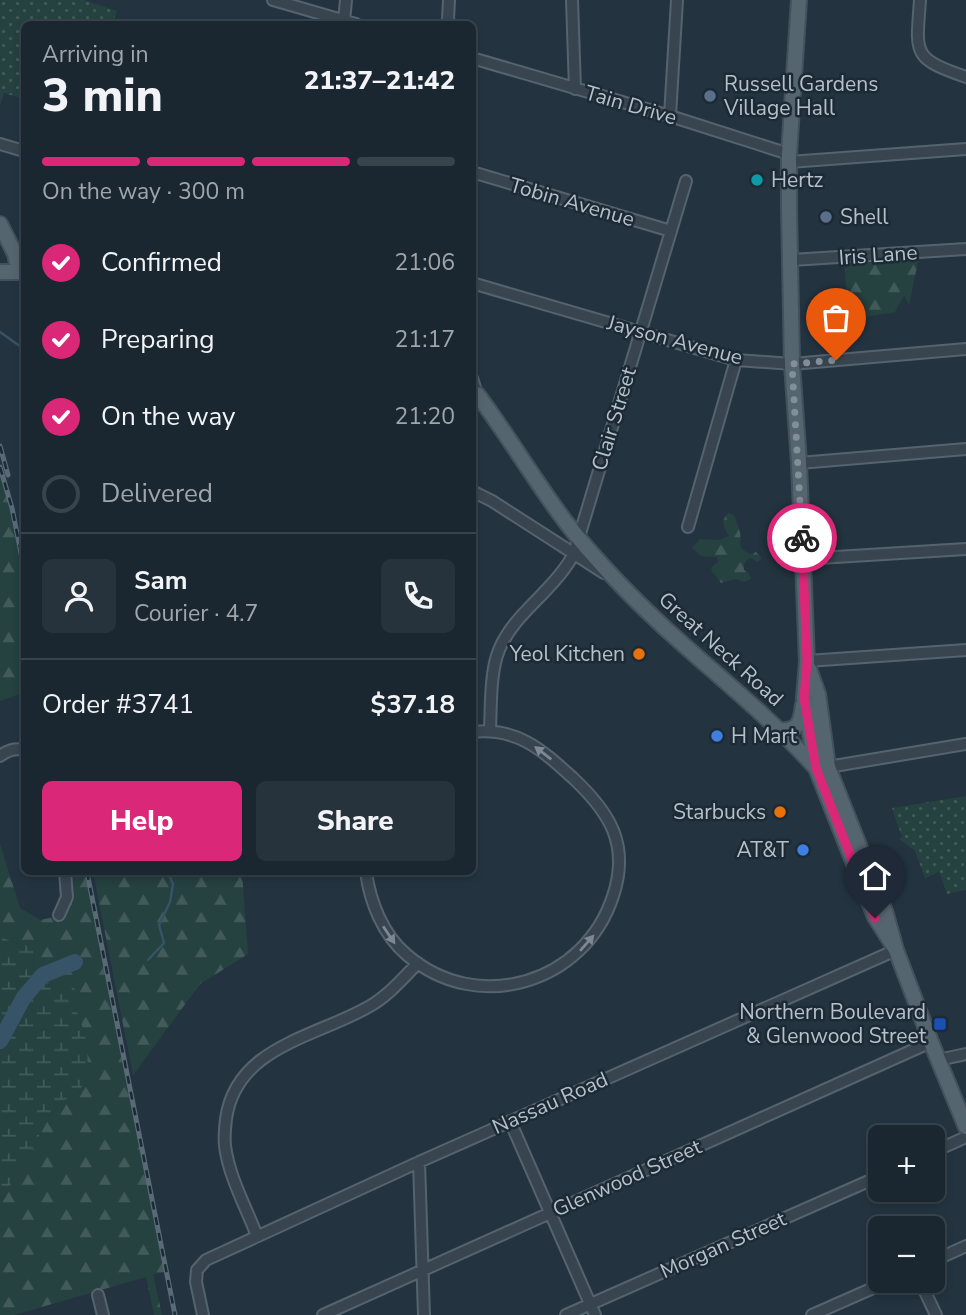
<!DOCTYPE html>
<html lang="en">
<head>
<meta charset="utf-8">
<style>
  :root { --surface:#1a2730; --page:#27333c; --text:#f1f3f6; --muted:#9fa5ab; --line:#38444c; --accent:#db2777 }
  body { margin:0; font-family:"Nunito Sans",sans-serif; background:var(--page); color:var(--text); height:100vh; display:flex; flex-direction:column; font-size:26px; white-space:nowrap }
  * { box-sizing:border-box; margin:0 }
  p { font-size:23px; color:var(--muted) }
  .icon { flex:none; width:38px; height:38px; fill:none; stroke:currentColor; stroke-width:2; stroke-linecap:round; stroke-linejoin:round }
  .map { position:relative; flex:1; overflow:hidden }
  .sheet { position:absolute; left:21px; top:21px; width:455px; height:854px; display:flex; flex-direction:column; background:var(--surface); border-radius:10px; box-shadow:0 4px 10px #0003,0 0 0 2px var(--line) }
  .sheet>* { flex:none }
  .buttons { position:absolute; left:868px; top:1125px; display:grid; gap:14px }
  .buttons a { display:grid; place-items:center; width:77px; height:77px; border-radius:10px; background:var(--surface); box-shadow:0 4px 10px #0003,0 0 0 2px var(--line); font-size:35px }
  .pin { position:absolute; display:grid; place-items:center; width:60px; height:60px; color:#fff; margin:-72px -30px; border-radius:50% 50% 50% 0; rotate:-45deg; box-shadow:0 0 7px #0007 }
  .pin .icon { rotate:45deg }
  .courier { position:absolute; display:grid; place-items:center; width:70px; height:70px; margin:-35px; border:5px solid #db2777; border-radius:50%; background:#fff; color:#222; box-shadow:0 2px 9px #0007 }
  .headline em { font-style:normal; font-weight:800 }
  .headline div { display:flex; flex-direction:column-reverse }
  .headline { display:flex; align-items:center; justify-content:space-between; height:119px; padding:0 21px }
  h1 { font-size:46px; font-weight:800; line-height:52px }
  .bar { display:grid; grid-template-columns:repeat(4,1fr); gap:10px 7px; align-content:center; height:84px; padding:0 21px }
  .bar i { height:9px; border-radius:5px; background:var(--line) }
  .bar .selected { background:var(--accent) }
  .bar p { grid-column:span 4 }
  .line { display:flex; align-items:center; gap:18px; padding:0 21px; border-top:2px solid var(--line) }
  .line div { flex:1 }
  .round { display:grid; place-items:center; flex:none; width:74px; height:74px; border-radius:10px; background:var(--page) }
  ol { padding:0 21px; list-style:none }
  li { display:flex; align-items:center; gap:21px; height:77px }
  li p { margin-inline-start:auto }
  li .icon { padding:7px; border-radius:50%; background:var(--accent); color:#fff; stroke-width:4 }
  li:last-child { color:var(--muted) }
  li i { width:38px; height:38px; border:4px solid var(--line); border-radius:50% }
  .button { display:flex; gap:14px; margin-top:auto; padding:14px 21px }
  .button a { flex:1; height:80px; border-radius:10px; background:var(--accent); color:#fff; font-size:28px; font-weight:800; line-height:80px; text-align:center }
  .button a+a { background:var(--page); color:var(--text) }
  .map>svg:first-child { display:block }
  .forest { fill:url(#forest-firs) }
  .wetland { fill:url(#wetland-marsh) }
  .park { fill:url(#park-dots) }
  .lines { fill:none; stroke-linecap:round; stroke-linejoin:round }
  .stream { stroke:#365368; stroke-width:2.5 }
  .river { stroke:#365368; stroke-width:16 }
  .minor-casing { stroke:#55636e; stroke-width:14 }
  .major-casing { stroke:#44515c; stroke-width:18 }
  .minor { stroke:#384550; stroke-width:10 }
  .major { stroke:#556570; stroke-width:14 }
  .rail-casing { stroke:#596a77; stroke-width:5 }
  .rail { stroke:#1c2a35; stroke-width:2.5; stroke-dasharray:8; stroke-linecap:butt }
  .oneway { fill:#7c8994 }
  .done { stroke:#818f9a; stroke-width:7; stroke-dasharray:0 12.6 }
  .route { stroke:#db2777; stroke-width:9 }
  .service-dot { fill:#5c6f8a; stroke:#1c2a35; stroke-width:2.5 }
  .culture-dot { fill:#0f9aa8; stroke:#1c2a35; stroke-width:2.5 }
  .food-dot { fill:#e8710a; stroke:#1c2a35; stroke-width:2.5 }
  .shop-dot { fill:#3f7fe0; stroke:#1c2a35; stroke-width:2.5 }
  .transit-dot { fill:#1a4fb4; stroke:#1c2a35; stroke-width:2.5 }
  .labels { text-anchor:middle; stroke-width:5; stroke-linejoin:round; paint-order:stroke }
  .poi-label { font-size:21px; fill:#b4c0cb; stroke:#1c2a35; text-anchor:start }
  .street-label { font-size:21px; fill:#b4c0cb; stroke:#1c2a35 }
</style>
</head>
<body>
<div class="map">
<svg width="966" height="1315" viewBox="0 0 966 1315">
  <defs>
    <pattern id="forest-firs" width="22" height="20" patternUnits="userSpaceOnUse" patternTransform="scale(1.75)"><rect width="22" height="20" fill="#254140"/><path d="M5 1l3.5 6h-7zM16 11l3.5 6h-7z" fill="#425b5a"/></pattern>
    <pattern id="wetland-marsh" width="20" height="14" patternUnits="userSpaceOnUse" patternTransform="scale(1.75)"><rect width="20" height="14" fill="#254140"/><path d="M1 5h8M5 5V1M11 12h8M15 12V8" fill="none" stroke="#425b5a"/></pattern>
    <pattern id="park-dots" width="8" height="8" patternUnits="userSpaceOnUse" patternTransform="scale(1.75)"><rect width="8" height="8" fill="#254140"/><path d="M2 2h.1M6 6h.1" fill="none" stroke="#425b5a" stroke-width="1.8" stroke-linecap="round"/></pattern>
  </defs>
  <rect width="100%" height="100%" fill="#233440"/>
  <path class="forest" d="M920 252 909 305 904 295 895 312 848 320 844 257Z
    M0 467 12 508 24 568V696L23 693 0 701Z
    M728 513 734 515C736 521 739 527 740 533 742 545 736 548 750 554L756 552 762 558 758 562 750 558C744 561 744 564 744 570L749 573 751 579 744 582 736 579 721 583 711 570 713 566 718 562 717 557 701 556 692 548 700 539 719 540 729 536C724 528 720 521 728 513Z
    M0 844 20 908 40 920 59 916 62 910 65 872H87L166 1272 153 1274 162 1315H154L146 1277 14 1315H0V1198L5 1196 16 1174 29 1156 49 1116 63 1101 79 1092 87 1041 76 1009 53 985 39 982 33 973 35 954 31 946 21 945 2 938 0 935Z
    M93 872H242L248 954 200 984 133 1075Z"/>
  <path class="wetland" d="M0 935C8 942 20 945 31 946L35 954 33 973 39 982 53 985 66 982 76 990V1009L87 1041 88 1076 79 1092 63 1101 49 1116 29 1156 16 1174 5 1196 0 1198Z"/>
  <path class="park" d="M0 0H84L117 11 112 24H24V99L4 93 0 106Z
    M966 796V890L947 894 939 872 925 878 915 851 899 839 902 837 892 808Z"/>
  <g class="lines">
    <path class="stream" d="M0 332 24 349
      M148 960 164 943 159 925 170 902 173 884 168 872"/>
    <path class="river" d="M0 1041 24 997 43 975 75 962"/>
    <g class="minor-casing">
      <path id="minor" d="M273 0 356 24
        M449 0 448 19 450 24
        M572 0 575 89
        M920 0C916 55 912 58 966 77
        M344 21 346 0
        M472 58 670 116 789 154
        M670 116 677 0
        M0 144 24 151
        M789 162 966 149
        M472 172 671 231
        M791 260 966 249
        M472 283 736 360 792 364 966 349
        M472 378 477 394
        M799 463 966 449
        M472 491 492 501 604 573
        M688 527 736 360
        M803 559 966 549
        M807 661 966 650
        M490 730C491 708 490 671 499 650 513 615 549 594 569 562 574 555 576 546 579 537L686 181
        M0 756C8 750 15 748 24 750
        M828 767 966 744
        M366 872C370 902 383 935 407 955 478 1016 585 983 613 896 630 845 610 813 574 779 542 750 518 727 472 732
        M59 915 67 897 65 872
        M938 1060 966 1054
        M510 1121 595 1315
        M933 1152 966 1137
        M419 1162 424 1315
        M257 1236C246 1207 229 1177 225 1146 224 1137 225 1128 226 1119 236 1046 317 1037 370 1006 389 995 403 978 418 963
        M933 1261 966 1246
        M920 1281 936 1315
        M98 1295 103 1315
        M203 1315 196 1282 197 1270 206 1260 419 1162 896 950
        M323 1315 931 1042
        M566 1315 880 1176
        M812 1315 889 1281"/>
    </g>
    <g class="major-casing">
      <path id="major" d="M799 0 789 154V209L792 364 799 463 807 661 804 698 816 768 875 917 896 950
        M0 224 15 254 19 272
        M0 272H24
        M472 393 477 394C508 435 534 480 565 521 581 542 599 562 617 581 679 647 754 700 815 767
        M809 669 818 694 828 767 885 911 896 950 931 1042 966 1127
        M779 730C799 732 801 721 803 705"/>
    </g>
    <use href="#minor" class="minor"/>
    <use href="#major" class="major"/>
    <g class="rail-casing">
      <path id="rail" d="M0 446 8 475
        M0 467 12 508 24 568
        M87 872 175 1315"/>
    </g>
    <use href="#rail" class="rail"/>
  </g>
  <defs><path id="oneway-solid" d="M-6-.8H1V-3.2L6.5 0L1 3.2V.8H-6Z" transform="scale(1.75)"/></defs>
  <g class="oneway">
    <use href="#oneway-solid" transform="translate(543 753) rotate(-142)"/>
    <use href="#oneway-solid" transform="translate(389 935) rotate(56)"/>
    <use href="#oneway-solid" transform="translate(587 943) rotate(-49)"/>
  </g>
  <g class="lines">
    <path class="done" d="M802 538 792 364 836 360"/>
    <path class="route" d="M802 538 807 662 804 698 816 768 875 918"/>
  </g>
  <g class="service-dot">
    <circle cx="710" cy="96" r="7"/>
    <circle cx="826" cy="217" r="7"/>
  </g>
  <circle class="culture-dot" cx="757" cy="180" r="7"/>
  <g class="food-dot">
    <circle cx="639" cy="654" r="7"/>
    <circle cx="780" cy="812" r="7"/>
  </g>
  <g class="shop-dot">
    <circle cx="717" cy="736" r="7"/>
    <circle cx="803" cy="850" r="7"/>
  </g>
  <rect class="transit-dot" x="933" y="1017" width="14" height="14" rx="3.5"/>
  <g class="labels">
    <g class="poi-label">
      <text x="724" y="91">Russell Gardens<tspan x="724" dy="24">Village Hall</tspan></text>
      <text x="771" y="187">Hertz</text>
      <text x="840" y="224">Shell</text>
      <text x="625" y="661" text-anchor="end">Yeol Kitchen</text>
      <text x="731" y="743">H Mart</text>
      <text x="766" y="819" text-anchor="end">Starbucks</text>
      <text x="789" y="857" text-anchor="end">AT&amp;T</text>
      <text x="926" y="1019" text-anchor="end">Northern Boulevard<tspan x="926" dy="24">&amp; Glenwood Street</tspan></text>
    </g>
    <g class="street-label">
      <text transform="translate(631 105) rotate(16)" y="7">Tain Drive</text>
      <text transform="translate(572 202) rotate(16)" y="7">Tobin Avenue</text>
      <text transform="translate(878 255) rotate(-4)" y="7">Iris Lane</text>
      <text transform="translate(675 340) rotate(15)" y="7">Jayson Avenue</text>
      <text transform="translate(614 419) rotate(-73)" y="7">Clair Street</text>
      <text transform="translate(721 649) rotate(42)" y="7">Great Neck Road</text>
      <text transform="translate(550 1103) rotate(-24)" y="7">Nassau Road</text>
      <text transform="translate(627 1178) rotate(-24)" y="7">Glenwood Street</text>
      <text transform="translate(723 1245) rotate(-24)" y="7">Morgan Street</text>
    </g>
  </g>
</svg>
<div class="buttons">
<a>+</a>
<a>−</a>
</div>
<div class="pin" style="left:836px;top:360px;background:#ea580c"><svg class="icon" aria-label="bag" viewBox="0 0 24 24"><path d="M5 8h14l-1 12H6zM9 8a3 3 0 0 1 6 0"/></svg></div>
<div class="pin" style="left:875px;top:918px;background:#1f2937"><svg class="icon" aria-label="home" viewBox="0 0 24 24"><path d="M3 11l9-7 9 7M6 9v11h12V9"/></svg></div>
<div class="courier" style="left:802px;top:538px"><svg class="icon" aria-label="bike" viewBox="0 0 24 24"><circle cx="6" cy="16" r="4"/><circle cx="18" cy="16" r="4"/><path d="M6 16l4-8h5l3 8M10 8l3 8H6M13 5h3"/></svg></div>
<section class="sheet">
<div class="headline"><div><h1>3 min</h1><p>Arriving in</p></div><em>21:37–21:42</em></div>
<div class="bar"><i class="selected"></i><i class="selected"></i><i class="selected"></i><i></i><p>On the way · 300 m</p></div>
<ol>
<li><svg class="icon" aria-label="check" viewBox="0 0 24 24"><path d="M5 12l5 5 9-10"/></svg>Confirmed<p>21:06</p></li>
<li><svg class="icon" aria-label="check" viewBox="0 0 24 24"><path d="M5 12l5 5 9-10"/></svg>Preparing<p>21:17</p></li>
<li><svg class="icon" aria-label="check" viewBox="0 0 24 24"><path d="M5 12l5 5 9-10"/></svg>On the way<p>21:20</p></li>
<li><i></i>Delivered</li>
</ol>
<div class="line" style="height:126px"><a class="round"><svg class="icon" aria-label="person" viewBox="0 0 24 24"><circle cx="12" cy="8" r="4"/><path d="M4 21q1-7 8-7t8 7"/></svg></a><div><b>Sam</b><p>Courier · 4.7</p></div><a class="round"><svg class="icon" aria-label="phone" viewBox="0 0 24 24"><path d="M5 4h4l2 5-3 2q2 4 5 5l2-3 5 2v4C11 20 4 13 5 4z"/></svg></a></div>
<div class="line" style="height:91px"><div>Order #3741</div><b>$37.18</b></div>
<div class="button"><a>Help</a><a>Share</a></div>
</section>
</div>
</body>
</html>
